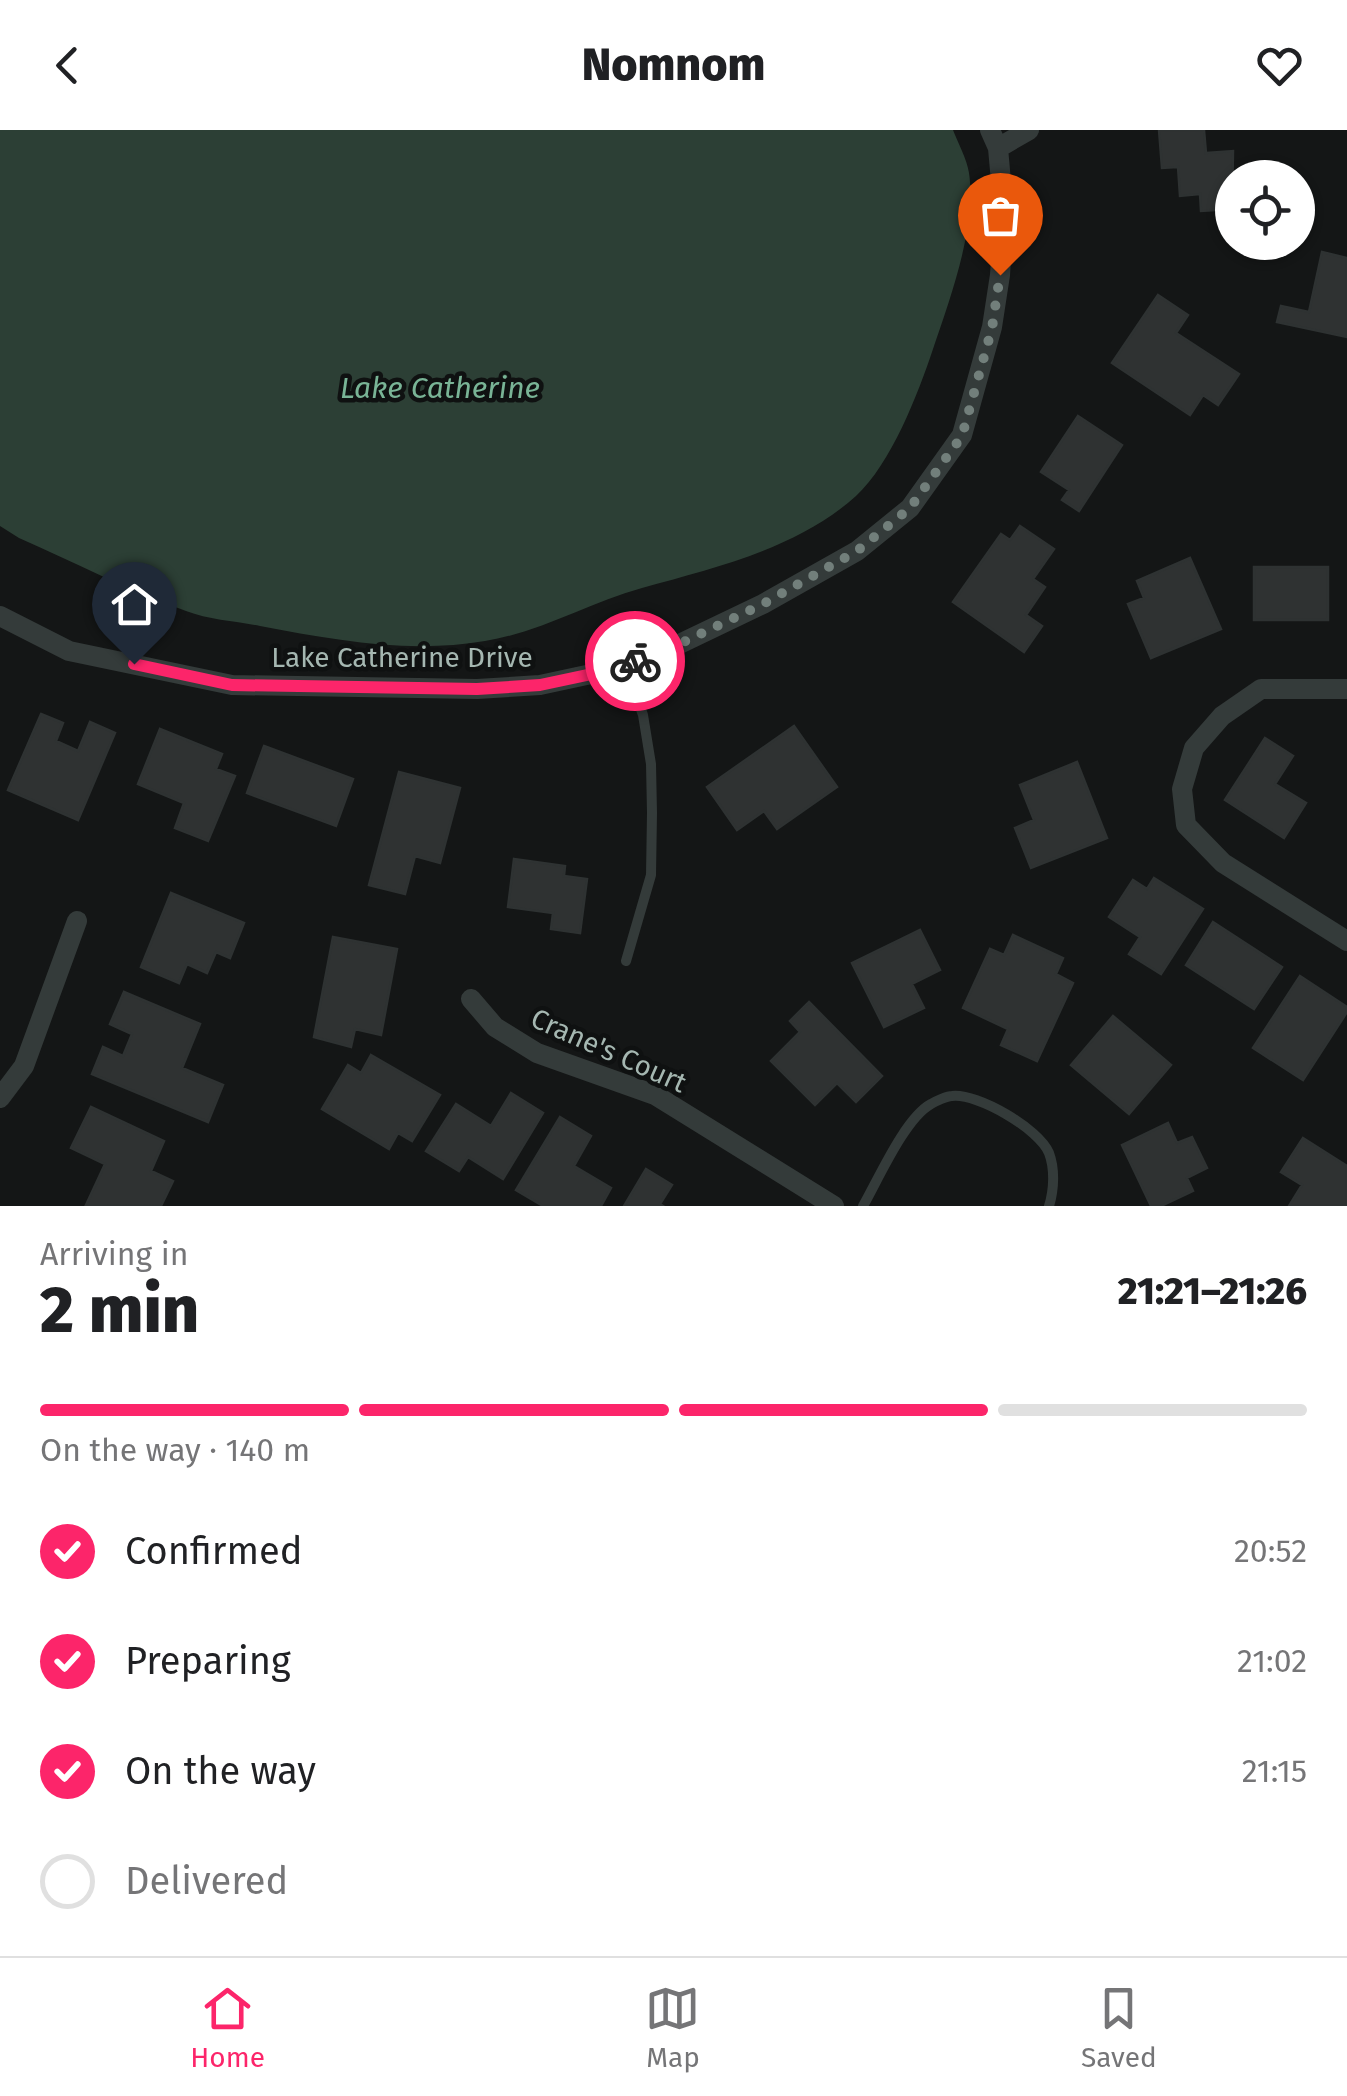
<!DOCTYPE html>
<html lang="en">
<head>
<meta charset="utf-8">
<style>
  :root { --surface:#fff; --page:#f6f6f6; --text:#202124; --muted:#757577; --line:#e0e0e0; --accent:#fc256a }
  body { margin:0; font-family:"Fira Sans",sans-serif; background:var(--page); color:var(--text); height:100vh; display:flex; flex-direction:column; font-size:38px; white-space:nowrap }
  * { box-sizing:border-box; margin:0 }
  p { font-size:32px; color:var(--muted) }
  .icon { flex:none; width:55px; height:55px; fill:none; stroke:currentColor; stroke-width:2; stroke-linecap:round; stroke-linejoin:round }
  .map { position:relative; height:1076px; overflow:hidden }
  .panel { display:flex; flex-direction:column; background:var(--surface); flex:1 }
  .panel>* { flex:none }
  .fabs { position:absolute; left:1215px; top:30px; display:grid; gap:20px }
  .fabs a { display:grid; place-items:center; width:100px; height:100px; border-radius:50%; background:var(--surface); box-shadow:0 2px 8px #0004; font-size:50px }
  .pin { position:absolute; display:grid; place-items:center; width:85px; height:85px; color:#fff; margin:-102px -42px; border-radius:50% 50% 50% 0; rotate:-45deg; box-shadow:0 0 10px #0007 }
  .pin .icon { rotate:45deg }
  .courier { position:absolute; display:grid; place-items:center; width:100px; height:100px; margin:-50px; border:8px solid #fc256a; border-radius:50%; background:#fff; color:#222; box-shadow:0 2px 12px #0007 }
  .overview em { font-style:normal; font-weight:800 }
  .overview div { display:flex; flex-direction:column-reverse }
  .overview { display:flex; align-items:center; justify-content:space-between; height:170px; padding:0 40px }
  h1 { font-size:65px; font-weight:800; line-height:75px }
  .bar { display:grid; grid-template-columns:repeat(4,1fr); gap:15px 10px; align-content:center; height:120px; padding:0 40px }
  .bar i { height:12px; border-radius:8px; background:var(--line) }
  .bar .active { background:var(--accent) }
  .bar p { grid-column:span 4 }
  ol { padding:0 40px; list-style:none }
  li { display:flex; align-items:center; gap:30px; height:110px }
  li p { margin-inline-start:auto }
  li .icon { padding:10px; border-radius:50%; background:var(--accent); color:#fff; stroke-width:4 }
  li:last-child { color:var(--muted) }
  li i { width:55px; height:55px; border:5px solid var(--line); border-radius:50% }
  header { display:flex; justify-content:space-between; align-items:center; height:130px; padding:0 40px; background:var(--surface); font-size:45px; font-weight:800 }
  .tab-bar { display:flex; justify-content:space-around; align-items:center; height:140px; border-top:2px solid var(--line); background:var(--surface); font-size:28px; color:var(--muted) }
  .tab-bar a { display:grid; justify-items:center; gap:5px }
  .tab-bar .active { color:var(--accent) }
  .map>svg:first-child { display:block }
  .water { fill:#2c3f35 }
  .building { fill:#2f3232; stroke:#2e3232; stroke-width:2.5 }
  .lines { fill:none; stroke-linecap:round; stroke-linejoin:round }
  .service { stroke:#343b3a; stroke-width:10 }
  .minor { stroke:#343b3a; stroke-width:20 }
  .done { stroke:#727f7b; stroke-width:10; stroke-dasharray:0 18 }
  .route { stroke:#fc256a; stroke-width:12 }
  .labels { text-anchor:middle; stroke-width:9; stroke-linejoin:round; paint-order:stroke }
  .street-label { font-size:28px; fill:#a5b7b1; stroke:#0f1111 }
  .water-label { font-size:30px; font-style:italic; fill:#79b496; stroke:#0f1111 }
</style>
</head>
<body>
<header><svg class="icon" aria-label="back" viewBox="0 0 24 24"><path d="M15 5l-7 7 7 7"/></svg>Nomnom<svg class="icon" aria-label="heart" viewBox="0 0 24 24"><path d="M12 20l-8-8c-3-5 5-10 8-4 3-6 11-1 8 4z"/></svg></header>
<div class="map">
<svg width="1347" height="1076" viewBox="0 0 1347 1076">
  <rect width="100%" height="100%" fill="#141616"/>
  <path class="water" d="M0 0H953C958 13 967 29 969 43 977 96 950 169 933 219 918 264 891 334 856 366 797 419 716 437 642 458 588 473 541 502 485 511 410 524 334 510 260 496 236 491 209 490 186 481 129 461 74 432 19 408L0 396Z"/>
  <path class="building" d="M1159 0H1204L1206 23 1233 21 1232 79 1201 81 1200 64 1180 66 1178 37 1162 38Z
    M1322 122 1347 128V207L1277 192 1281 176 1309 182Z
    M1158 165 1188 185 1176 203 1239 244 1218 275 1203 265 1190 285 1112 233Z
    M1078 286 1122 315 1079 381 1062 370 1069 360 1041 342Z
    M1020 396 1054 419 1033 449 1045 457 1026 485 1042 496 1024 522 953 472 1001 404 1010 410Z
    M1190 428 1221 499 1151 528 1128 474 1144 468 1137 451Z
    M1254 437H1328V490H1254Z
    M41 584 63 593 56 611 78 621 90 592 115 603 78 690 8 660Z
    M794 596 837 657 777 699 764 681 737 700 707 657Z
    M160 599 222 624 216 639 235 646 208 711 175 698 184 673 138 654Z
    M1265 608 1293 626 1275 654 1306 673 1284 708 1225 670Z
    M264 616 353 649 336 696 247 663Z
    M1077 632 1107 708 1031 738 1015 698 1034 690 1020 655Z
    M399 642 460 658 440 733 415 726 405 764 369 755Z
    M514 729 565 736 564 746 587 749 580 803 551 799 553 783 508 777Z
    M1154 748 1203 779 1161 844 1129 824 1140 807 1109 787 1133 750 1147 759Z
    M171 763 244 793 230 828 216 822 207 843 187 834 179 853 141 837Z
    M1213 792 1282 837 1254 879 1186 835Z
    M920 800 940 840 912 854 924 878 884 897 852 833Z
    M1013 805 1063 828 1056 844 1073 853 1037 931 1001 915 1008 899 963 878 990 819 1004 825Z
    M333 807 397 819 381 905 355 899 351 917 314 907Z
    M1300 846 1347 877V882L1303 950 1253 918Z
    M124 862 200 894 182 938 223 955 208 992 92 944 103 917 123 926 132 904 110 894Z
    M809 872 882 946 856 972 837 953 815 975 771 931 800 902 790 891Z
    M1113 886 1171 935 1129 984 1071 935Z
    M371 925 440 965 412 1011 398 1003 389 1019 322 979 348 935 361 943Z
    M511 963 543 983 503 1049 468 1027 459 1041 426 1021 456 974 491 996Z
    M91 977 164 1011 151 1041 173 1051 161 1076 86 1075 105 1034 71 1018Z
    M560 987 591 1006 574 1036 611 1058 601 1076H543L516 1060Z
    M1168 993 1177 1013 1192 1007 1207 1038 1187 1048 1193 1061 1161 1076H1151L1122 1015Z
    M1303 1008 1347 1036V1076H1289L1302 1055 1281 1042Z
    M646 1039 672 1055 660 1074 663 1076H624Z"/>
  <g class="lines">
    <path class="service" d="M625 534 643 585 651 634 652 683 651 745 626 831
      M863 1076C878 1050 905 988 931 974 936 971 947 966 952 966 978 963 1039 999 1049 1023 1055 1039 1054 1060 1049 1076"/>
    <path class="minor" d="M998 18 1029 0
      M0 486 69 521 232 555 477 559 540 555 605 541 669 519 763 474 857 421 910 378 962 305 992 197 1000 145 1004 85 998 18 990 0
      M1347 559H1261L1222 586 1194 618 1182 659 1186 695 1223 733 1347 811
      M471 869 495 897 537 923 655 965 834 1076
      M0 968 24 936 77 791"/>
  </g>
  <g class="lines">
    <path class="done" d="M635 531 669 519 763 474 857 421 910 378 962 306 992 198 1000 145"/>
    <path class="route" d="M134 534 232 555 477 559 540 555 606 541 635 531"/>
  </g>
  <g class="labels">
    <g class="street-label">
      <text x="402" y="537">Lake Catherine Drive</text>
      <text transform="translate(609 920) rotate(24)" y="10">Crane's Court</text>
    </g>
    <g class="water-label">
      <text x="440" y="268">Lake Catherine</text>
    </g>
  </g>
</svg>
<div class="fabs">
<a><svg class="icon" aria-label="locate" viewBox="0 0 24 24"><circle cx="12" cy="12" r="6"/><path d="M12 2v4M12 18v4M2 12h4M18 12h4"/></svg></a>
</div>
<div class="pin" style="left:1000px;top:145px;background:#ea580c"><svg class="icon" aria-label="bag" viewBox="0 0 24 24"><path d="M5 8h14l-1 12H6zM9 8a3 3 0 0 1 6 0"/></svg></div>
<div class="pin" style="left:134px;top:534px;background:#1f2937"><svg class="icon" aria-label="home" viewBox="0 0 24 24"><path d="M3 11l9-7 9 7M6 9v11h12V9"/></svg></div>
<div class="courier" style="left:635px;top:531px"><svg class="icon" aria-label="bike" viewBox="0 0 24 24"><circle cx="6" cy="16" r="4"/><circle cx="18" cy="16" r="4"/><path d="M6 16l4-8h5l3 8M10 8l3 8H6M13 5h3"/></svg></div>
</div>
<section class="panel">
<div class="overview"><div><h1>2 min</h1><p>Arriving in</p></div><em>21:21–21:26</em></div>
<div class="bar"><i class="active"></i><i class="active"></i><i class="active"></i><i></i><p>On the way · 140 m</p></div>
<ol>
<li><svg class="icon" aria-label="check" viewBox="0 0 24 24"><path d="M5 12l5 5 9-10"/></svg>Confirmed<p>20:52</p></li>
<li><svg class="icon" aria-label="check" viewBox="0 0 24 24"><path d="M5 12l5 5 9-10"/></svg>Preparing<p>21:02</p></li>
<li><svg class="icon" aria-label="check" viewBox="0 0 24 24"><path d="M5 12l5 5 9-10"/></svg>On the way<p>21:15</p></li>
<li><i></i>Delivered</li>
</ol>
</section>
<nav class="tab-bar">
<a class="active"><svg class="icon" aria-label="home" viewBox="0 0 24 24"><path d="M3 11l9-7 9 7M6 9v11h12V9"/></svg>Home</a>
<a><svg class="icon" aria-label="map" viewBox="0 0 24 24"><path d="M3 6l6-2 6 2 6-2v14l-6 2-6-2-6 2zM9 4v14M15 6v14"/></svg>Map</a>
<a><svg class="icon" aria-label="saved" viewBox="0 0 24 24"><path d="M7 4h10v16l-5-4-5 4z"/></svg>Saved</a>
</nav>
</body>
</html>
